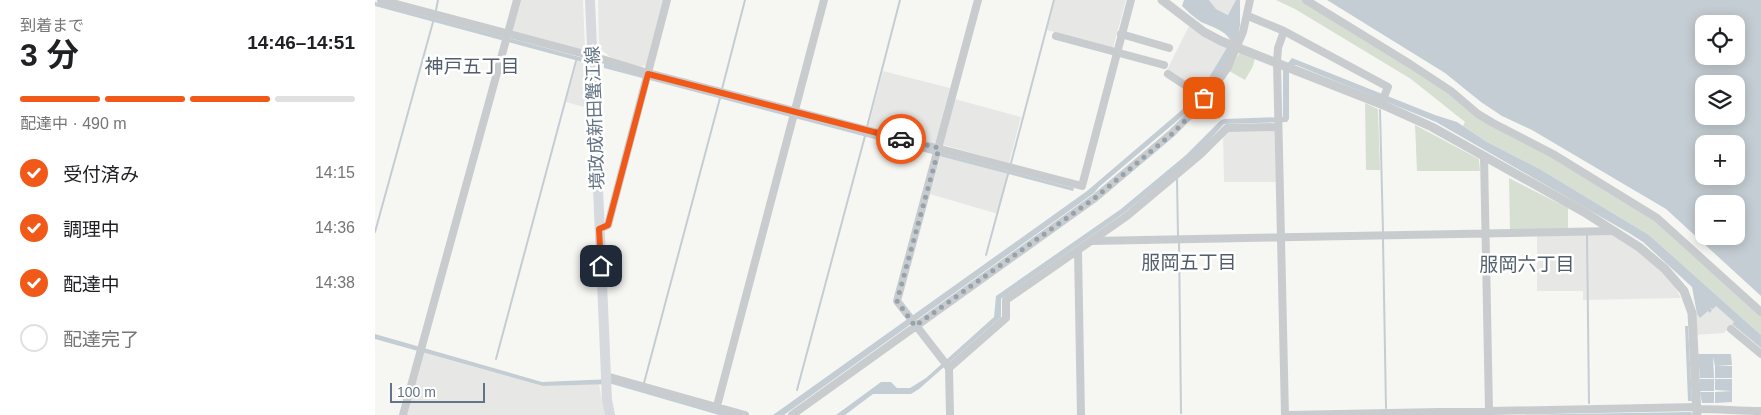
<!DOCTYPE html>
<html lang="ja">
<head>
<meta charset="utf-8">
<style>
  :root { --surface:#fff; --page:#f6f6f6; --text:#202124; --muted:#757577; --line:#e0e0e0; --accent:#f15918 }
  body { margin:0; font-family:Helvetica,"Noto Sans JP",sans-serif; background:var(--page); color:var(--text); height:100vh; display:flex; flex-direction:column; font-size:19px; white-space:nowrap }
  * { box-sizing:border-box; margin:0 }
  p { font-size:16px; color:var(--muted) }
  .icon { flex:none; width:28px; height:28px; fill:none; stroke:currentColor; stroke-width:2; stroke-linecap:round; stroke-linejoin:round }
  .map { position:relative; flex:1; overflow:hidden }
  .side { display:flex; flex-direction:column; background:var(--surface); width:375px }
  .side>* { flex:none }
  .tools { position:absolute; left:1320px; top:15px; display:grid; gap:10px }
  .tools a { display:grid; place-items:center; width:50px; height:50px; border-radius:10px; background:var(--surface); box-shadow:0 2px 12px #0003; font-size:25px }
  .scale { position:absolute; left:15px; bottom:12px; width:95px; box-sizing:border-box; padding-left:5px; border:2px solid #637486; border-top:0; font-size:14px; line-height:18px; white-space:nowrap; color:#637486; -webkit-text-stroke:4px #fff; paint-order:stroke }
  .pin { position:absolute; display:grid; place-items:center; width:42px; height:42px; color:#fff; margin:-21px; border-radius:10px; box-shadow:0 2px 8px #0006 }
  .courier { position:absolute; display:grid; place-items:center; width:50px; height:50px; margin:-25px; border:4px solid #f15918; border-radius:50%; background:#fff; color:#222; box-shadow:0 1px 6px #0007 }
  .overview em { font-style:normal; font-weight:700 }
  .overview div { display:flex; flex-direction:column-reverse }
  .overview { display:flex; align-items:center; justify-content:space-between; height:85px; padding:0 20px }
  h1 { font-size:32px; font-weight:700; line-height:38px }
  .bar { display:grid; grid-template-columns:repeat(4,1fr); gap:8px 5px; align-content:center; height:60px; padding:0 20px }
  .bar i { height:6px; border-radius:4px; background:var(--line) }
  .bar .on { background:var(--accent) }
  .bar p { grid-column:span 4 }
  ol { padding:0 20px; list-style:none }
  li { display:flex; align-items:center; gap:15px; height:55px }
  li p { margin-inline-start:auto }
  li .icon { padding:5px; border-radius:50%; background:var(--accent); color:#fff; stroke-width:4 }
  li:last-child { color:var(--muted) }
  li i { width:28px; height:28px; border:2px solid var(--line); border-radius:50% }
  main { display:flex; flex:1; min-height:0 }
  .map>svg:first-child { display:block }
  .built { fill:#e7e8e6 }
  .green { fill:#d7dfd3 }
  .water { fill:#c4cdd3; fill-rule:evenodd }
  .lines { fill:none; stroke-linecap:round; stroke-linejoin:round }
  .stream { stroke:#c4cdd3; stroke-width:2 }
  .minor { stroke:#c9cccf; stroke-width:8 }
  .tertiary { stroke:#c9cccf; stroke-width:9 }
  .secondary { stroke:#d6dadf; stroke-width:10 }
  .done { stroke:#96a2ac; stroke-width:5; stroke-dasharray:0 9 }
  .route { stroke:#f15918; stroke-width:6 }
  .labels { text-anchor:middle; stroke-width:5; stroke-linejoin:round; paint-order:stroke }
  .street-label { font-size:18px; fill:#637486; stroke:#fff }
  .neighbourhood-label { font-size:19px; fill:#525e6b; stroke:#fff }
</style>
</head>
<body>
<main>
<section class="side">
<div class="overview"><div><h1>3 分</h1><p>到着まで</p></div><em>14:46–14:51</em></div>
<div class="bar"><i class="on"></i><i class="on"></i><i class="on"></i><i></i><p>配達中 · 490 m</p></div>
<ol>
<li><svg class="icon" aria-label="check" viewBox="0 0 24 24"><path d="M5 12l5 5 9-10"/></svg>受付済み<p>14:15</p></li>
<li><svg class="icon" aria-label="check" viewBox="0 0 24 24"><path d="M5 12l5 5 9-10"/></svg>調理中<p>14:36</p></li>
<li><svg class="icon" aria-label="check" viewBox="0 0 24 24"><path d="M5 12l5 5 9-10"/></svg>配達中<p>14:38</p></li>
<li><i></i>配達完了</li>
</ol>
</section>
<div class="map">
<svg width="1386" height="415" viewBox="0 0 1386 415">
  <rect width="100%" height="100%" fill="#f6f7f3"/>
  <path class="built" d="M145 0H208L210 49H201L136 31Z
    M223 0H289L271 65 265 67 238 59 224 48Z
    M680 0H751L738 48 672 30Z
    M834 0H861L854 15 841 9Z
    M814 26 852 48 824 93 792 70Z
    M202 61 211 63 213 108 191 102Z
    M508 71 575 88 560 145 493 128Z
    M580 99 646 117 634 163 568 145Z
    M897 129 900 132 901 182H849L848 134 852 131Z
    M566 155 634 174 623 214 555 194Z
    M1162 234H1239L1263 249 1286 271 1297 282 1306 298 1208 300V291H1162Z
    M1338 305 1341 306 1359 322 1349 333 1321 335 1320 314H1322L1325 318 1336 307 1337 309Z
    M49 353 168 386 224 384 230 415H32Z"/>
  <path class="green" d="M901 0H926L1282 221 1386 315V335L1274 235 1163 168 1112 142 1088 126 1090 122 1036 79 920 9Z
    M865 52 880 58 878 66 870 80 854 71Z
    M990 103 1003 109 1005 170H991Z
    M1040 125 1104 159 1105 171H1042Z
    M1134 178 1193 208V229L1135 230Z"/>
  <path class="water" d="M809 0H834L841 9 853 15 861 0H865V25L862 42 849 67 823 103 724 187 719 193 409 415H398L712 191 822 97 856 41C850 30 837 27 826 22 819 17 813 12 807 6Z
    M952 0H1386V296L1291 209 1157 130 1127 116 1106 102 1070 73ZM1329 24H1361V56H1329ZM1329 84H1361V116H1329ZM1329 144H1361V176H1329ZM1329 204H1361V236H1329Z
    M0 2 212 59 211 63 0 6Z
    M917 58 1060 115 1082 122 1112 142 1163 168 1274 235 1386 335V348L1357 324 1359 322 1341 306 1338 309 1335 308 1337 310 1335 313 1333 311 1325 318 1322 314 1317 287 1268 242 1254 233 1061 122 921 65H918L914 71V119L912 122 849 124 823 153 749 213 626 299V317L544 389 536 394H498L470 415H461L506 382H516L522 388H535L551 378 619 317 621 296 746 209 811 155 845 121 849 119 908 117V69Z
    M229 63 276 77 699 188 698 191 229 68Z
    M1310 326H1313L1317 401H1313Z
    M0 334 167 382 237 379 364 415H344L237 384 168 386 0 339Z
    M1323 354H1356L1357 365 1340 366 1338 357 1339 378H1325Z
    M1340 366H1357V378H1340Z
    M1325 379H1339V391H1325Z
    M1340 379H1357V391L1340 390Z
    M1357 391V402L1340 403V392Z
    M1325 392H1339V403H1327Z
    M1316 412 1318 415H1138Z"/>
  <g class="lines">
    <path class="stream" d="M61 10 63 0
      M347 89 370 0
      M1005 110 1008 233
      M492 127 525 0
      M636 163 679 0
      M802 179 803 236
      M0 232 58 22
      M1212 235 1214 403
      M1008 239 1011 408
      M804 242 806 413
      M611 255 633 174
      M121 359 201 61
      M269 383 345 98
      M422 390 490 136"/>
    <path class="minor" d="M6 0 217 56 273 73 707 186 756 0
      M931 0 1035 64 1076 91 1103 114 1118 123 1178 154 1282 218 1386 312
      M873 16 909 31 1013 87 1006 104
      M909 31 903 48 902 62 910 415
      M746 34 794 48
      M681 36 789 65
      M793 74 831 99
      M1109 156 1114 411
      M224 229 233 225 292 0
      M716 241 1239 231
      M703 251 706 415
      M1356 329 1386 354
      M574 368 522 301 603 0
      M231 376 370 415
      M342 406 449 0
      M1322 409C1344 409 1365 411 1386 411
      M28 415 142 0
      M417 415 720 198 797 133 831 99 853 67 868 32 875 0
      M575 415 574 368 631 318V300L752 216 826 154 852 128 903 127
      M913 415 1322 407"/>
    <path class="tertiary" d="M787 0 829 32 846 41 1006 104 1057 127 1209 212 1264 247 1290 269 1309 291 1317 313 1322 415"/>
    <path class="secondary" d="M215 0 232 400 235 415"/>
  </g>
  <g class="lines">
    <path class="done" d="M526 139 564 148 522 301 540 326 720 198 798 133 831 99 829 98"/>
    <path class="route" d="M226 266 224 229 233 225 273 74 526 139"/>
  </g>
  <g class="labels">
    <g class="street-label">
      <text transform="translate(220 118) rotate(-92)" y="6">境政成新田蟹江線</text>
    </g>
    <g class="neighbourhood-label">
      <text x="97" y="73">神戸五丁目</text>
      <text x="814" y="269">服岡五丁目</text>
      <text x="1152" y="271">服岡六丁目</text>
    </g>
  </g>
</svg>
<div class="tools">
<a><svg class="icon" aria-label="locate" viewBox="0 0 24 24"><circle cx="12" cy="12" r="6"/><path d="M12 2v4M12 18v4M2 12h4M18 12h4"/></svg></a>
<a><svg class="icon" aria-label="layers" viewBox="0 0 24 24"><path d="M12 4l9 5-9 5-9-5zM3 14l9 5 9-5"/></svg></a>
<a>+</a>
<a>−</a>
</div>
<div class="scale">100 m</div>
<div class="pin" style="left:829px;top:98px;background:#ea580c"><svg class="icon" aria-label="bag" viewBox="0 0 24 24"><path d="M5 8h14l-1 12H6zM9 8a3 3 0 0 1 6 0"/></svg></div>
<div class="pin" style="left:226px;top:266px;background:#1f2937"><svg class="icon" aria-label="home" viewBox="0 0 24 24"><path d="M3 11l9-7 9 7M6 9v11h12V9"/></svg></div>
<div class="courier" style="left:526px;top:139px"><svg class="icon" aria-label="car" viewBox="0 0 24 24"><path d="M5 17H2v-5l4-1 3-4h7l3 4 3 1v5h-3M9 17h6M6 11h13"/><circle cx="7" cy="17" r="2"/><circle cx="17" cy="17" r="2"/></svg></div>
</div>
</main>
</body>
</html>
